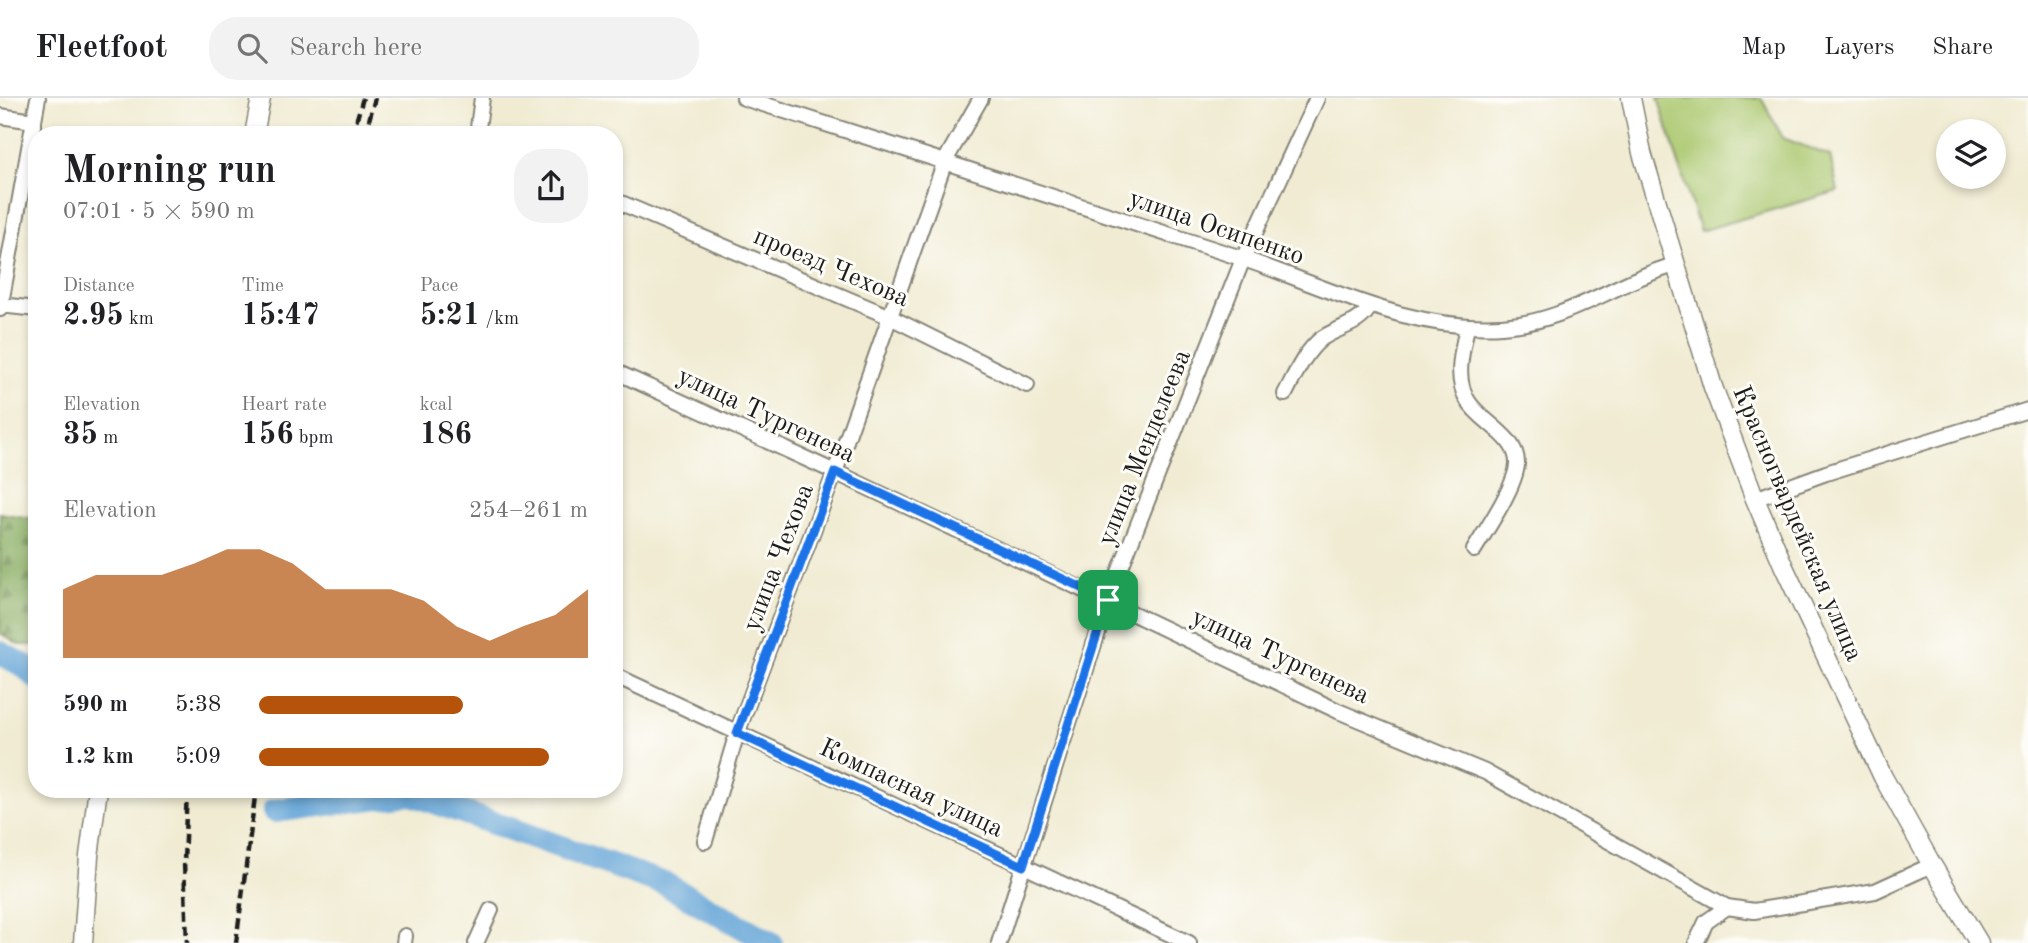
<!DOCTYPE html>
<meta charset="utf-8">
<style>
body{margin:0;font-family:"Old Standard TT",serif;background:#f2f2f2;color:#202124;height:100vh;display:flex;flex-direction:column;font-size:26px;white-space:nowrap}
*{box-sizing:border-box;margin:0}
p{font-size:23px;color:#757577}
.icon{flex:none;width:38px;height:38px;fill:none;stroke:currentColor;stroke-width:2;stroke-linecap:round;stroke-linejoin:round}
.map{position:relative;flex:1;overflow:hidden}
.drawer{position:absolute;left:28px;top:28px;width:595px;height:672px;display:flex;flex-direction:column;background:#fff;border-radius:28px;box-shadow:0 4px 10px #0003}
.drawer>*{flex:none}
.buttons{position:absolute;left:1936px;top:21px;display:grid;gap:14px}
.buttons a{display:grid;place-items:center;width:70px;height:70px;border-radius:50%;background:#fff;box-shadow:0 4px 10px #0003;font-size:35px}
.pin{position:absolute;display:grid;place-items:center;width:60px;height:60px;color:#fff;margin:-30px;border-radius:14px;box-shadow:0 4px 10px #0006}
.round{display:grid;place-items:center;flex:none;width:74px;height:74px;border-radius:28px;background:#f2f2f2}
.headline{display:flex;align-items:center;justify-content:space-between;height:119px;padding:0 35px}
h1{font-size:38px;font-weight:600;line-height:52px}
.figures{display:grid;grid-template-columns:repeat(3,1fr);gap:10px;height:119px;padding:7px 35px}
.figures div{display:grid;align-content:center}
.figures b{font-size:30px;font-weight:600}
.figures small{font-size:19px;font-weight:400}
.figures p{font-size:19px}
.chart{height:196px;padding:14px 35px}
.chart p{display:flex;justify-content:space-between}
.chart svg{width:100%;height:126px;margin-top:7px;fill:#b45309;opacity:.7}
ul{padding:0 35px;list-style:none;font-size:23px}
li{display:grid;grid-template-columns:112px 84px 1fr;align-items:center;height:52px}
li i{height:18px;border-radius:9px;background:#b45309}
header{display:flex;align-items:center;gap:42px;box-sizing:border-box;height:98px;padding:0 35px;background:#fff;border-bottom:2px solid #e0e0e0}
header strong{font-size:33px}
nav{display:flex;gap:38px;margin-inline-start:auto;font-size:24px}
.search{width:490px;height:63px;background:#f2f2f2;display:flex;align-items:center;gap:18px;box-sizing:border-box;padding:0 24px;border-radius:28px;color:#757577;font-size:26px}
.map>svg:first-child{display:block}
</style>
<header>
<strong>Fleetfoot</strong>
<div class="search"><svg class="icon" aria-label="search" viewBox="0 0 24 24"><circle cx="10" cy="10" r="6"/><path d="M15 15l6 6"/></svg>Search here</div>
<nav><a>Map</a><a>Layers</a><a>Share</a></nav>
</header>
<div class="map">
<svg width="2028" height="845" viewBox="0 0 2028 845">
<defs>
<pattern id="forest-firs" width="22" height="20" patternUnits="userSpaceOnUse" patternTransform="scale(1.75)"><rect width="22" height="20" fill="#87ac61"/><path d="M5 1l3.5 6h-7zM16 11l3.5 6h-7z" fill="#6e8b4f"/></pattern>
</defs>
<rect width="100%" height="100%" fill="#fdfcf7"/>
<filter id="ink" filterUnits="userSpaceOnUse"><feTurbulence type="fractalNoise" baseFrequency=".0143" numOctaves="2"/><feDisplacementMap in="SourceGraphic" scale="14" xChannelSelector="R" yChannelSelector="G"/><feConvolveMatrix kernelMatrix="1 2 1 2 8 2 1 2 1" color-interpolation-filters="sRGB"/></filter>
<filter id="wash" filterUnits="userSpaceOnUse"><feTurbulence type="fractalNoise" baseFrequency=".00686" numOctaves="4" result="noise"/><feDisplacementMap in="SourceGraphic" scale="28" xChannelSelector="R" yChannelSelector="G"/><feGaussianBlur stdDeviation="1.57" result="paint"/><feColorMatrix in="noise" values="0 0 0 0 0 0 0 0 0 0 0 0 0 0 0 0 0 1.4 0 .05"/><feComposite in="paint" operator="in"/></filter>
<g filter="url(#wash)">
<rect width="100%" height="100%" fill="#f0ebd2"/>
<path fill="url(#forest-firs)" stroke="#52643e" stroke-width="2" d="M0,415l37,6v126h-18l-19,-12z"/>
<path fill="#aac76e" stroke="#637245" stroke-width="2" d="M1658,0h103l22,40 47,18 8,35 -138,40z"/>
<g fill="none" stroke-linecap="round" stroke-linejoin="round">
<g stroke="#63a4d7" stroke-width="24">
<path d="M0,555l23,12 14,13"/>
<path d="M274,713l135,-18 256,91 106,59"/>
</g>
</g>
</g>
<g filter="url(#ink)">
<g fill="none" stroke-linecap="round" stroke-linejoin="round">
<defs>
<g id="minor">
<path d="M744,0c165,52 329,105 494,159 85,28 171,75 264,69 67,-4 112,-44 173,-61"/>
<path d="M0,18l34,5"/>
<path d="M477,37l5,-37"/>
<path d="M614,102l274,116 139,69"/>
<path d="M0,207l37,4"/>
<path d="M0,211l38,-211"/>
<path d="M1467,229c-5,24 -13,52 1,74 12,21 50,35 49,63 -1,22 -31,66 -43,86"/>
<path d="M614,273l221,101 503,239 147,61 242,135 27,4 121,-20 57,-26"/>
<path d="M1285,296c10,-19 19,-41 36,-55 16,-12 40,-14 49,-33"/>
<path d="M1755,401l71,-26 202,-63"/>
<path d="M614,577l575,268"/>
<path d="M705,743l32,-108 98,-261 110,-311 36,-63"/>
<path d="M404,845l1,-7"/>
<path d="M476,845l15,-33"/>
<path d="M999,845l109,-343 135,-341 74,-161"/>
<path d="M1696,845l10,-21 21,-15"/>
</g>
<g id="major">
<path d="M1631,0l11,55 71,234 42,112 29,68 99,210 49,88 47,78"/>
<path d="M254,37l7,-37"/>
<path d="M83,845l6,-87 9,-67"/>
</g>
</defs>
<use href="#minor" stroke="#868477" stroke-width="18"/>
<use href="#major" stroke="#868477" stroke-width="21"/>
<use href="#minor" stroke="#fff" stroke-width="14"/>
<use href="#major" stroke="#fff" stroke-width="18"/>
<g stroke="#1c1c1c" stroke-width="4.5" stroke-dasharray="10 5" stroke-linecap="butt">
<path d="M352,37l11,-37"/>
<path d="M365,37l10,-37"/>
<path d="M187,691l-3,73 3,81"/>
<path d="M236,845l20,-154"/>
</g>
</g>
</g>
<g fill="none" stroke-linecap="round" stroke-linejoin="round" filter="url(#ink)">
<defs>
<path id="route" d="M835,374l273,128 -85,266 -286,-133z"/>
</defs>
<use href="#route" stroke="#fff" stroke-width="14"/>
<use href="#route" stroke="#1a73e8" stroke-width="9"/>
</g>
<g text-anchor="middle" stroke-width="6" stroke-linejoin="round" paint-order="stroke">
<g font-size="26" fill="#1c1c1c" stroke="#fdfcf7">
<text transform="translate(1217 128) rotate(19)" y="9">улица Осипенко</text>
<text transform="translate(832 168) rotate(23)" y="9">проезд Чехова</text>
<text transform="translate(767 316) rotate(25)" y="9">улица Тургенева</text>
<text transform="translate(1143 349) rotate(-68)" y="9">улица Менделеева</text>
<text transform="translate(1799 425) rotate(67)" y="9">Красногвардейская улица</text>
<text transform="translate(777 459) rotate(-69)" y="9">улица Чехова</text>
<text transform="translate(1281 557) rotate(25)" y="9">улица Тургенева</text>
<text transform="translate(912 689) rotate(25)" y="9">Компасная улица</text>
</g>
</g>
</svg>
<div class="buttons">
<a><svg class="icon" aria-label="layers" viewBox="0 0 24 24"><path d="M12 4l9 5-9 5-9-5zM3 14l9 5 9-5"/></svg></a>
</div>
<div class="pin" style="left:1108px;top:502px;background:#1e9e55"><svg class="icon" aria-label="arrive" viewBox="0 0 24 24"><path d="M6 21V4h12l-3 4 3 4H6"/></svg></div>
<section class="drawer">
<div class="headline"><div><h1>Morning run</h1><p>07:01 · 5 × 590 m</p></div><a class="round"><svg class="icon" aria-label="share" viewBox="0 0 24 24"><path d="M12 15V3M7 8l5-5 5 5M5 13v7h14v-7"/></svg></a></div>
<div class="figures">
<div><p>Distance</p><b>2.95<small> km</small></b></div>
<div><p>Time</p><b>15:47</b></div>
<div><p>Pace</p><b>5:21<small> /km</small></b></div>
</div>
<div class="figures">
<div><p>Elevation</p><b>35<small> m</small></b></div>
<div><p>Heart rate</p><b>156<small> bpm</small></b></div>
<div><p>kcal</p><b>186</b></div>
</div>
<div class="chart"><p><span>Elevation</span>254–261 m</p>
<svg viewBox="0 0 160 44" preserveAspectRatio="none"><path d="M0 44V20L10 15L20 15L30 15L40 11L50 6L60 6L70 11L80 20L90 20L100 20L110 24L120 33L130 38L140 33L150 29L160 20V44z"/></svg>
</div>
<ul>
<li><b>590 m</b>5:38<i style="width:62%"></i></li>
<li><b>1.2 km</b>5:09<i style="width:88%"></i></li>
</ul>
</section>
</div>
